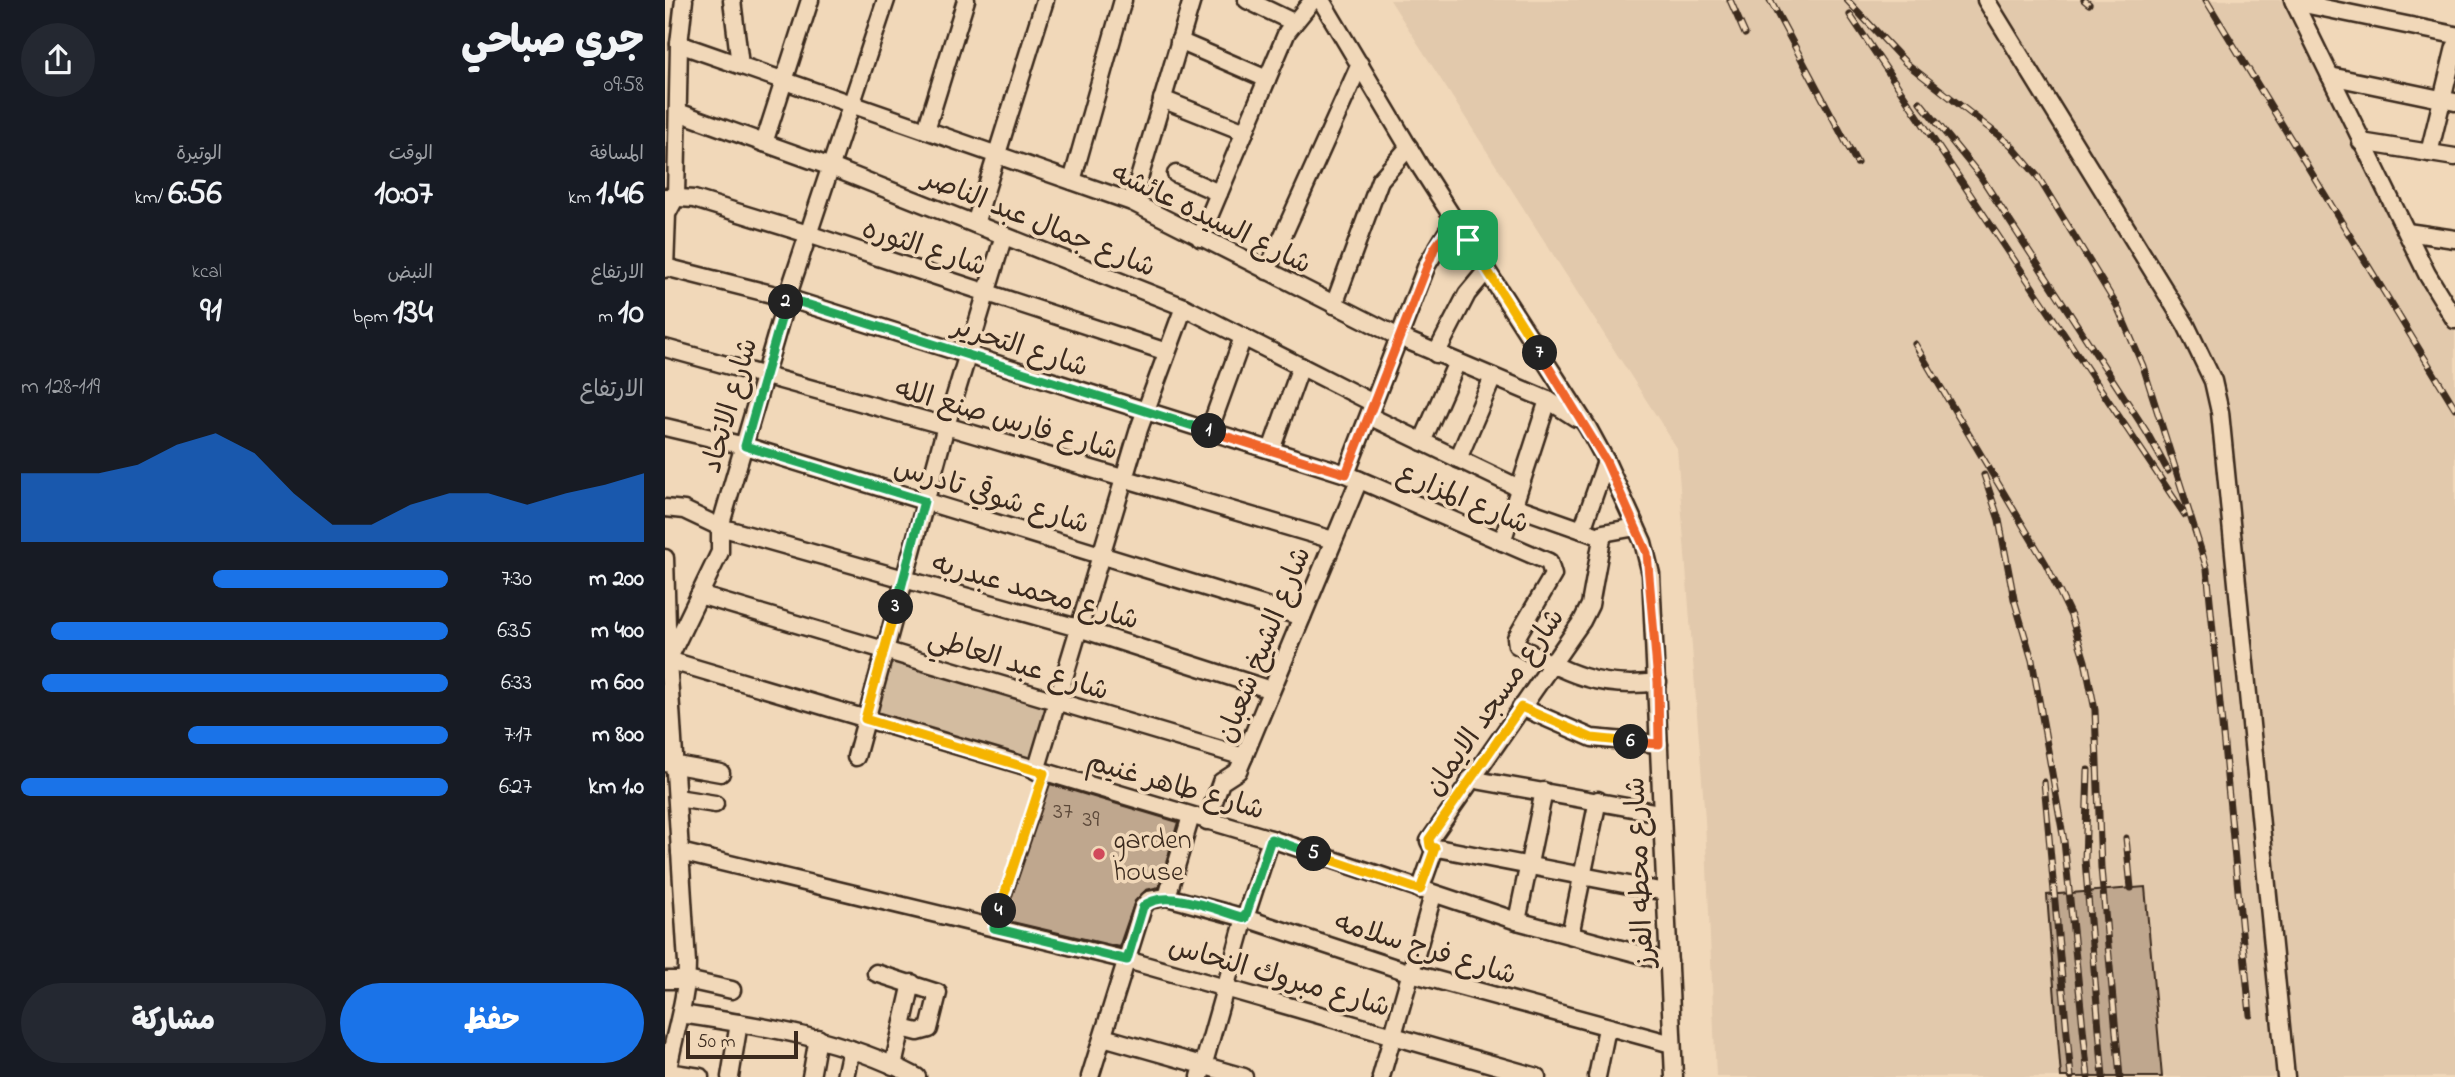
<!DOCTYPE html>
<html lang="ar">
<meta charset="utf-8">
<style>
body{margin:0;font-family:"Indie Flower","Playpen Sans Arabic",sans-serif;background:#242831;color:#f1f3f6;direction:rtl;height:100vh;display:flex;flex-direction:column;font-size:26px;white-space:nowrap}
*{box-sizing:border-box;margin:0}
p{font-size:23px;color:#9ea1a6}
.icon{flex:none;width:38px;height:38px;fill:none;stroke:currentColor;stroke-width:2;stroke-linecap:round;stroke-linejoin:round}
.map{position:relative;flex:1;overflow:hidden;direction:ltr}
.side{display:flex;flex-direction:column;background:#171b24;width:665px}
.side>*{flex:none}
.scale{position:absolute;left:21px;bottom:18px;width:112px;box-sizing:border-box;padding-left:7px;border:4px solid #3b2a1e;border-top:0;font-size:19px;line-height:24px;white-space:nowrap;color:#3b2a1e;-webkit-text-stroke:5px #f1d8b9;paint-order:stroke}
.pin{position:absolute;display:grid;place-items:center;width:60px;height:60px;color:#fff;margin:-30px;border-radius:14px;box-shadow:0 4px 10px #0006}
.km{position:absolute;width:35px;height:35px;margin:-18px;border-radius:50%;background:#222;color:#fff;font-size:19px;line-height:35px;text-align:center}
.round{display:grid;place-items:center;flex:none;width:74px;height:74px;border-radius:37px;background:#242831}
.summary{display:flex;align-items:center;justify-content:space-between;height:119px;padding:0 21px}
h1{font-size:38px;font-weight:800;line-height:52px}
.figures{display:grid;grid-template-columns:repeat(3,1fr);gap:10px;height:119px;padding:7px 21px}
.figures div{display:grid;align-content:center}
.figures b{font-size:35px;font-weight:800}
.figures small{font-size:19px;font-weight:400}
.figures p{font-size:19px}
.chart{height:196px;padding:14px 21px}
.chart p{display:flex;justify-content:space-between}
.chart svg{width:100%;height:126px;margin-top:7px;fill:#1a73e8;opacity:.7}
.primary-button{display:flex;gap:14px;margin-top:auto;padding:14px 21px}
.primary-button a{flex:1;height:80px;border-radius:42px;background:#1a73e8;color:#fff;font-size:28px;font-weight:800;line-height:80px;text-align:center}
.primary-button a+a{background:#242831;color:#f1f3f6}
ul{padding:0 21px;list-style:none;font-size:23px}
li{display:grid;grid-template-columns:112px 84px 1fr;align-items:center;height:52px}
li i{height:18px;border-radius:9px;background:#1a73e8}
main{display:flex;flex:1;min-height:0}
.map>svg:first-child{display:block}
</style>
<main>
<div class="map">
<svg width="1790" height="1077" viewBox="0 0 1790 1077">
<rect width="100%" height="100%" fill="#f1d8b9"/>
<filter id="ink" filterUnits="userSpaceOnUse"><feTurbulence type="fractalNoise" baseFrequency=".0143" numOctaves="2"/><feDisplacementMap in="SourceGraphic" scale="14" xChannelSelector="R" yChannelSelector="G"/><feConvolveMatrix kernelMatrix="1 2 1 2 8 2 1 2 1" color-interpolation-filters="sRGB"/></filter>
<g filter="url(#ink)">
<path fill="#e2c9ac" d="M725,0h899l166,316v761h-739l-11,-257 -28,-372z"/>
<path fill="#d3bca0" stroke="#87735f" stroke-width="2" d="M221,652l165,49 -19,66 -164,-50z"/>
<g fill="#bfa78e" stroke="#3b2a1e" stroke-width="2">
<path d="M385,784l128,38 -19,65 -13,3 -11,11 -16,46 -115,-27z"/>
<path d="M1480,887l17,190h-101l-14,-182z"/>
</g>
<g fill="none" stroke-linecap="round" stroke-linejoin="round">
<defs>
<g id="minor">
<path d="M67,0l8,65"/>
<path d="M582,0l46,22"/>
<path d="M656,0l100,168 167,260 18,33 37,81 8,32 23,503"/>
<path d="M1321,0l200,325 27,56 7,31 66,665"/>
<path d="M1628,0l134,274 28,46"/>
<path d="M1629,2l161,33"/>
<path d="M514,41l88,38"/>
<path d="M14,44l453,158 267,135 149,63 28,18"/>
<path d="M1665,76l125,26"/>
<path d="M497,99l83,33"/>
<path d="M13,112l153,55 353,140 189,96"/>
<path d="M261,130l40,-130"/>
<path d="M1696,142l94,15"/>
<path d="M99,143l46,-143"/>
<path d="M1764,153l26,-106"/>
<path d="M511,174l43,19"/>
<path d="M407,181l51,-181"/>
<path d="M0,197l29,2 114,35 359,118"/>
<path d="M467,202l60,-202"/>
<path d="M310,224l70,-224"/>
<path d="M1742,232l48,7"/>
<path d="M535,238l87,-206 26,-32"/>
<path d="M0,267l122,31 559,176 203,88 4,13 -37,63 1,7c49,28 82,45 141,37"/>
<path d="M0,269l2,-55 9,-17 3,-153 5,-44"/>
<path d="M602,271l93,-207"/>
<path d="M669,305l46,-125 29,-33"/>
<path d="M0,348l281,78 387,114"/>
<path d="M771,354l31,-60 20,-24"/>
<path d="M704,416l150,72"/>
<path d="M0,427l80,19 557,171"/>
<path d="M544,431l34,-94"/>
<path d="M757,442l35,-80"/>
<path d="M606,450l30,-84"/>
<path d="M793,459l35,-82"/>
<path d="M681,474l81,-209 28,-46"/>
<path d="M849,506l88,31"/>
<path d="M0,508l19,2 36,17 358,101 193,62"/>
<path d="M971,527l-33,6 -13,72 -8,16 -153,220 3,6 233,45"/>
<path d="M917,530l24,-69"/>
<path d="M837,542l46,-142"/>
<path d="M0,558l3,102 19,303c0,40 -15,75 -20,114"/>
<path d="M34,595l545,162"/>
<path d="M3,660l603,179 246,82 152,41"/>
<path d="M3,660l52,-108v-25l67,-229 99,-298"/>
<path d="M856,707l71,31 67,6"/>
<path d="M191,757l90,-331 58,-191"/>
<path d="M0,763l56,10"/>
<path d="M371,771l103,-342 45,-122"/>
<path d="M805,779l190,34"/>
<path d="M12,798l38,6"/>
<path d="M542,821l14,-39 17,-11 121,-291"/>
<path d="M15,852l447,108 410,117"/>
<path d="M755,890l15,-42"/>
<path d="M502,897l24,-81"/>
<path d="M852,921l27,-130"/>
<path d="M905,935l28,-135"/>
<path d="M211,973l62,20 -9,36 -11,3 -16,-4"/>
<path d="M0,980h22l45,10"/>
<path d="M16,1014c82,12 162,24 236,63"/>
<path d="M438,1037l141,40"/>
<path d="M228,1066l19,-83"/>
<path d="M2,1072l33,5"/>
<path d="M65,1077l9,-54"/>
<path d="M146,1077l7,-39"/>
<path d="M180,1077l6,-28"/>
<path d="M425,1077l53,-170 6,-7 18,-3 78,21 166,55 261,71"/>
<path d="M535,1077l45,-159 26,-79"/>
<path d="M716,1077l52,-182"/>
<path d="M932,1077l10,-49"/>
</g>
</defs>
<use href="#minor" stroke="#3b2a1e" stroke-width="21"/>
<path stroke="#3b2a1e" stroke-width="2.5" stroke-dasharray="5 5" stroke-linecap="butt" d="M333,913l41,-127"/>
<use href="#minor" stroke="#f1d8b9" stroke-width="16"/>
<defs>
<g id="rail">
<path d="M1065,0l15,34"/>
<path d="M1105,0l87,163"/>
<path d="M1182,0l59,63 105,82 27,32 79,129 26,60 64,203 43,446"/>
<path d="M1419,0l5,4"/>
<path d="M1541,0l249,408"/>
<path d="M1185,15l335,500"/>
<path d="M1255,102l61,75 165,254 22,40"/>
<path d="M1250,344l131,220 25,52 14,45 10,49 6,158 19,209"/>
<path d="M1319,475l15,45 15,79 18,61 32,181 24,236"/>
<path d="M1423,770l-3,90 18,217"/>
<path d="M1379,782l27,295"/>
<path d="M1461,838l5,50"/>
</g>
</defs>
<use href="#rail" stroke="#3b2a1e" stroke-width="7"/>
<use href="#rail" stroke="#f1d8b9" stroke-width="4.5" stroke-dasharray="13" stroke-linecap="butt"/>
</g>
</g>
<g fill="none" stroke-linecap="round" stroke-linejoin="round" filter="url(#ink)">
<defs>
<path id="split-1" d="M544,431l137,43 88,-225 21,-30 13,21"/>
<path id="split-2" d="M121,302l1,-4 422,133"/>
<path id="split-3" d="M121,302l-41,144 179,55 -28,106"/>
<path id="split-4" d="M231,607l-31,112 179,54 -45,138"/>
<path id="split-5" d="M334,911l-5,17 133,32 16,-53c20,-21 76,4 102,11l26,-79 43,15"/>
<path id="split-6" d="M649,854l106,36 15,-42 -5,-2 -1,-7 92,-132 71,31 39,4"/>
<path id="split-7" d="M875,353l66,108 41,92 11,129 1,62 -28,-2"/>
<path id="split-8" d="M803,240l72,113"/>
</defs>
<use href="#split-1" stroke="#fff" stroke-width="14"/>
<use href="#split-2" stroke="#fff" stroke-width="14"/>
<use href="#split-3" stroke="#fff" stroke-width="14"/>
<use href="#split-4" stroke="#fff" stroke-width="14"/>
<use href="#split-5" stroke="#fff" stroke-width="14"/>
<use href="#split-6" stroke="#fff" stroke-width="14"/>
<use href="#split-7" stroke="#fff" stroke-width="14"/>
<use href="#split-8" stroke="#fff" stroke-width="14"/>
<use href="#split-1" stroke="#f0652b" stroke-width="9"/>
<use href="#split-2" stroke="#22a559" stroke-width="9"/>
<use href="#split-3" stroke="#22a559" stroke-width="9"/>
<use href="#split-4" stroke="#f5b400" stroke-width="9"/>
<use href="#split-5" stroke="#22a559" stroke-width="9"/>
<use href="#split-6" stroke="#f5b400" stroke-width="9"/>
<use href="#split-7" stroke="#f0652b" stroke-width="9"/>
<use href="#split-8" stroke="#f5b400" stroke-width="9"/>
</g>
<circle fill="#d1495b" stroke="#f1d8b9" stroke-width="2.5" cx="434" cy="854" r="7"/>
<g text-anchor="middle" stroke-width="7" stroke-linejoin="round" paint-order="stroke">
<g font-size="24" fill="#5c493a">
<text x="398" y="818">37</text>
<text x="426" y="826">39</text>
</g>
<g font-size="28" fill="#3b2a1e" stroke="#f1d8b9">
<text transform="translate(547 217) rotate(26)" y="10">شارع السيده عائشه</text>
<text transform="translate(375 221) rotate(22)" y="10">شارع جمال عبد الناصر</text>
<text transform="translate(260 246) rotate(18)" y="10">شارع الثوره</text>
<text transform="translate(356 345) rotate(18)" y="10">شارع التحرير</text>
<text transform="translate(63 405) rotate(-74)" y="10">شارع الاتحاد</text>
<text transform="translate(342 418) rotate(16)" y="10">شارع فارس صنع الله</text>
<text transform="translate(327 494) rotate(17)" y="10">شارع شوقي تادرس</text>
<text transform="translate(799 497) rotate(23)" y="10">شارع المزارع</text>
<text transform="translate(371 590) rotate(16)" y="10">شارع محمد عبدربه</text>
<text transform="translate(597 644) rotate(-68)" y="10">شارع الشيخ شعبان</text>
<text transform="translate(354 663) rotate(17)" y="10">شارع عبد العاطي</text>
<text transform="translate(828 701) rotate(-55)" y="10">شارع مسجد الايمان</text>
<text transform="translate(511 784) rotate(16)" y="10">شارع طاهر غنيم</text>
<text transform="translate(973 872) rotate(-93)" y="10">شارع محطه الفرز</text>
<text transform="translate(761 947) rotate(17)" y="10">شارع فرج سلامه</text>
<text transform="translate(615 975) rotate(16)" y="10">شارع مبروك النحاس</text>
</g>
<g font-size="28" fill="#3b2a1e" stroke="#f1d8b9" text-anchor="start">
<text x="448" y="848">garden<tspan x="448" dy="32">house</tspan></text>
</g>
</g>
</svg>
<div class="scale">50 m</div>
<div class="pin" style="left:803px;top:240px;background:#1e9e55"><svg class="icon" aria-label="arrive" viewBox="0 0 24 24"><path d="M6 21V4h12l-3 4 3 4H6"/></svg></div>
<b class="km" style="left:544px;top:431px">1</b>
<b class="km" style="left:121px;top:302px">2</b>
<b class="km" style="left:231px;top:607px">3</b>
<b class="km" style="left:334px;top:911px">4</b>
<b class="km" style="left:649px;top:854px">5</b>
<b class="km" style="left:966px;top:742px">6</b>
<b class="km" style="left:875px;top:353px">7</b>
</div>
<section class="side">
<div class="summary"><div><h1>جري صباحي</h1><p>09:58</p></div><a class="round"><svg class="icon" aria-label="share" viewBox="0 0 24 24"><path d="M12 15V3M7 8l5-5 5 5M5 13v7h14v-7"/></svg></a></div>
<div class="figures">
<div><p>المسافة</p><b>1.46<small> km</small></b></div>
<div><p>الوقت</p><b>10:07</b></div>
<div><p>الوتيرة</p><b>6:56<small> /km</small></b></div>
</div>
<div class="figures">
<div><p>الارتفاع</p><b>10<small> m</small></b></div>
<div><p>النبض</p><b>134<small> bpm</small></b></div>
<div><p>kcal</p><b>91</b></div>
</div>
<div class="chart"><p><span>الارتفاع</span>119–128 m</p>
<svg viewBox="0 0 160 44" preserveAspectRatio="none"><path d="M0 44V20L10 20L20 20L30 17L40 10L50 6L60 13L70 27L80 38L90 38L100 31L110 27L120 27L130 31L140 27L150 24L160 20V44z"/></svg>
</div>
<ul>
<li><b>200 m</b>7:30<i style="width:55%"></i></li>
<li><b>400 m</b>6:35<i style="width:93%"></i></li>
<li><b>600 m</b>6:33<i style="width:95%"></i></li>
<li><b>800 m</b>7:17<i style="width:61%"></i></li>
<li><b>1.0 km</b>6:27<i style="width:100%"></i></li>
</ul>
<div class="primary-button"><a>حفظ</a><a>مشاركة</a></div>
</section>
</main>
